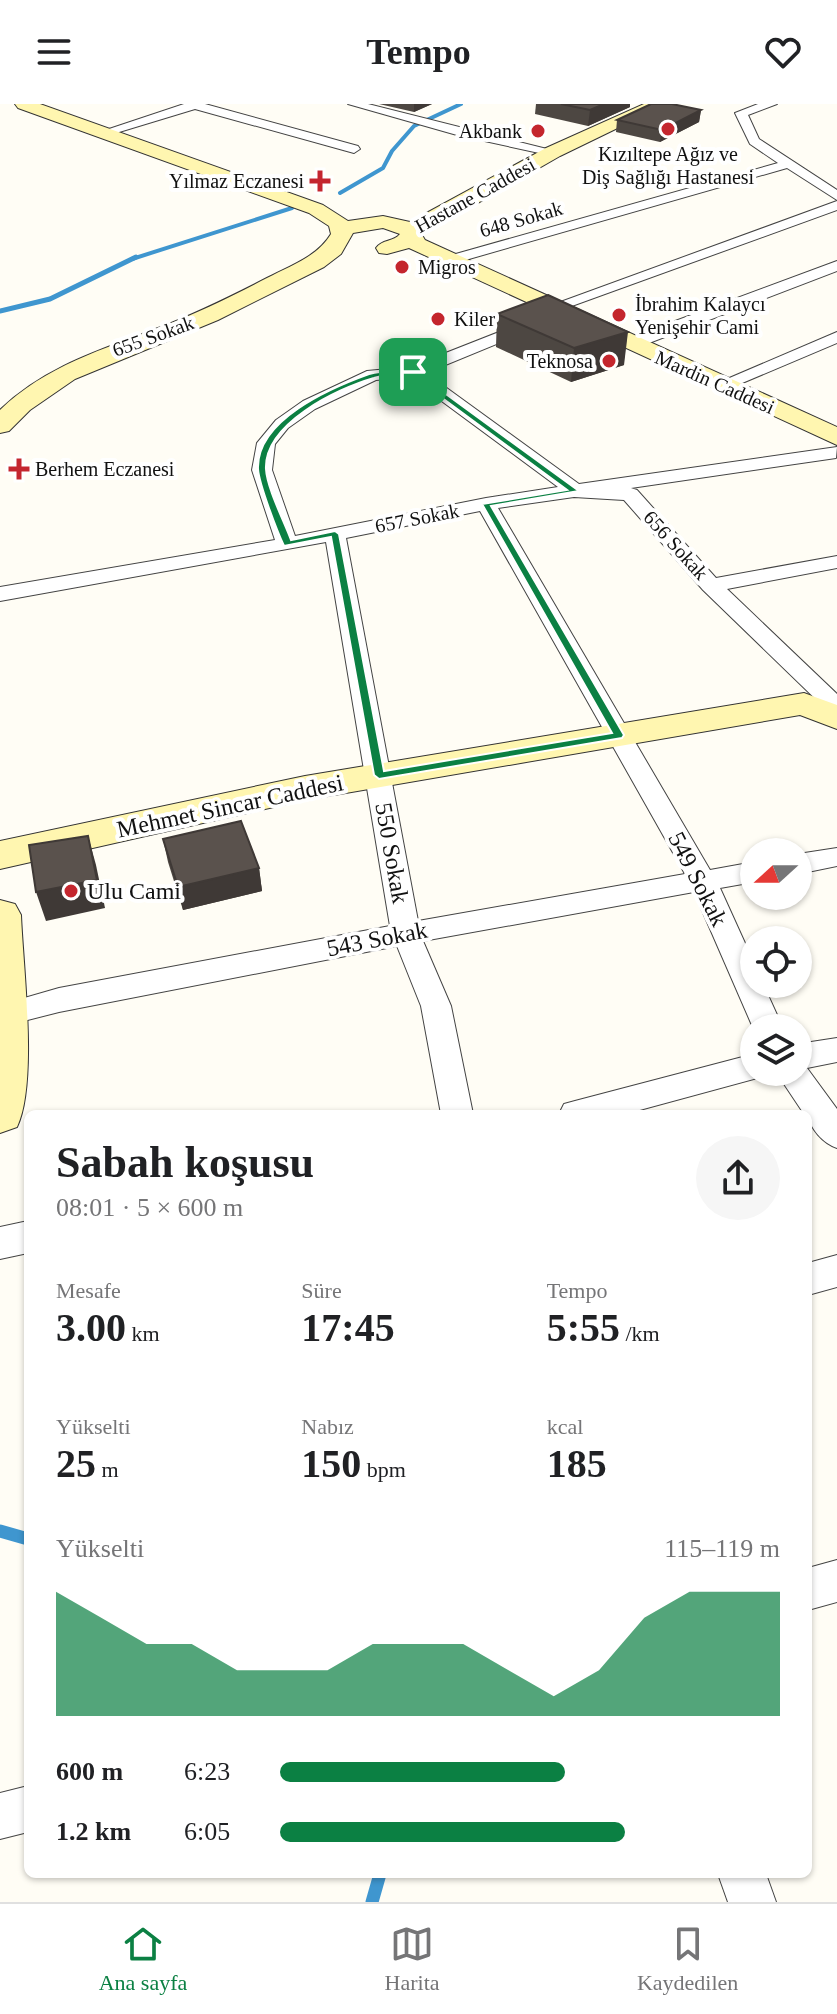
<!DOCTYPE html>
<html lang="tr">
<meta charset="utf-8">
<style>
body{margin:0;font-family:Georgia,serif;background:#f6f6f6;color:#202124;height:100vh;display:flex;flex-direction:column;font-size:30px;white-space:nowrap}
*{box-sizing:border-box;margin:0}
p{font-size:26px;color:#757577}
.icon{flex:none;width:44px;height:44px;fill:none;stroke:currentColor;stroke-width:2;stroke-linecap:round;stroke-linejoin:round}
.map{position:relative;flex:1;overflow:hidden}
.side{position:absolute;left:24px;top:1006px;width:788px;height:768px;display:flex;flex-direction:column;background:#fff;border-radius:12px;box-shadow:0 2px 6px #0004}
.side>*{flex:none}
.needle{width:52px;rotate:249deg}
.controls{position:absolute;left:740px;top:734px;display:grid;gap:16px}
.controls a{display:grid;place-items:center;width:72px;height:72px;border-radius:50%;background:#fff;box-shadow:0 2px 6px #0004;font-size:40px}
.pin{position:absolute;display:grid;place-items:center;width:68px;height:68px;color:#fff;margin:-34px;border-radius:16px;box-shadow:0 4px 12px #0006}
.round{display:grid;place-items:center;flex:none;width:84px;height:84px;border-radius:42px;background:#f6f6f6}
.headline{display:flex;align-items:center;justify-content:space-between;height:136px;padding:0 32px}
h1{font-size:44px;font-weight:700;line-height:60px}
.metrics{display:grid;grid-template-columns:repeat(3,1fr);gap:12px;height:136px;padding:8px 32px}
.metrics div{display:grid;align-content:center}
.metrics b{font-size:40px;font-weight:700}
.metrics small{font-size:22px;font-weight:400}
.metrics p{font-size:22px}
.chart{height:224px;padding:16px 32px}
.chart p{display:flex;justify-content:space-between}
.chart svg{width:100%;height:144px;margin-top:8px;fill:#0b8043;opacity:.7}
ul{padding:0 32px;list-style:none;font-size:26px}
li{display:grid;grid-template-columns:128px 96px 1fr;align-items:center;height:60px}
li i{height:20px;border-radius:10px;background:#0b8043}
header{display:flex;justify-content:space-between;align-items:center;height:104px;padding:0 32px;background:#fff;font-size:36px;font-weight:700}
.tabs{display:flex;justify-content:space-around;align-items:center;height:112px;border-top:2px solid #e0e0e0;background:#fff;font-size:22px;color:#757577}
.tabs a{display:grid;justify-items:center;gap:4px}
.tabs .current{color:#0b8043}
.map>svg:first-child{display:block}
</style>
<header><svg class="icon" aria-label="menu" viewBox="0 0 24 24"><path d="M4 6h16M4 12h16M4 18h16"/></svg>Tempo<svg class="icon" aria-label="heart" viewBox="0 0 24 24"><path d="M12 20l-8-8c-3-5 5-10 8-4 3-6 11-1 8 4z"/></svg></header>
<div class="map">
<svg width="837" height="1798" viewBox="0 0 837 1798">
<rect width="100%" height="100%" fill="#fffdf5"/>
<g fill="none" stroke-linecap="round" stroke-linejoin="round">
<g stroke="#3f96cf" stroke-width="4">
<path d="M340,89l43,-25 9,-17 22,-25 47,-22"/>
<path d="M132,155l160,-51"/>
</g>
<path stroke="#3f96cf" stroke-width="5" d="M0,207l50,-12 86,-42"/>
<g stroke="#3f96cf" stroke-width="13">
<path d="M0,1427l28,8"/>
<path d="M372,1798l8,-28"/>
</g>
<defs>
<g id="street">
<path d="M205,0l153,42 2,3 -6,4 -159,-44 -89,27 -6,-4 84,-28z"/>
<path d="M348,0h20l191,48 -6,4 -96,-21z"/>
<path d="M758,0h19l-29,11 11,24 78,51v10l-50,-32 -332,95h-10l-2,-3 2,-3 333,-94 -28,-19 -15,-31z"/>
<path d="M837,97v9l-279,101h-12l-2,-3z"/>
<path d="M837,157v10l-201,77 -6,1 -8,-5 2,-4z"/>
<path d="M532,215l8,5 -2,3 -112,46 153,111 258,-37 -1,11 -205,30 6,2 79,88 121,-22v12l-110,21 110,105v20l-8,-2 -126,-122 -79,-90 -50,-3 -76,11 212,362 44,-8v20l-34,6 34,75v21h9l20,44 -29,2 -60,-138 -271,49 28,65 22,108h-32l-20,-108 -24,-60 -338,66 -59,15v-22l59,-17 331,-62 -64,-384 -326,59v-14l275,-47 -23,-70 5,-27 19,-23 27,-19 64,-30 43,-4zM409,273l149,110 -72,11 -191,38 -23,-66 3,-26 13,-16 27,-19 61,-29zM480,407l205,363 -267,47 -72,-383z"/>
<path d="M837,228v11l-109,46h-12l-3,-4z"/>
<path d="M837,744v18l-39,8v-20z"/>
<path d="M837,934v24l-30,6 30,41v39c-14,-5 -27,-19 -29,-34h-4l-28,-42h22v-28z"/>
<path d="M754,950v18h13l-2,4 -140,38h-66l5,-10 11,-3z"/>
<path d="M28,1117v32l-28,6v-32z"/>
<path d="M837,1151v32l-29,8v-32z"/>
<path d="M837,1456v42l-29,8v-42z"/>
<path d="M28,1682v46l-28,7v-46z"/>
<path d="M718,1770h48l10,28h-48z"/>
</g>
<g id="secondary">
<path d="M15,0h25l283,101 25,16 35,-5 27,6 136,-74 98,-44h23l-107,52 -138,79 3,5 412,187v18l-428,-197 -22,6 -8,-1 -3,-5c6,-9 18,-6 24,-14l-17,-6 -30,5 -12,21 -17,13 -106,53 -143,59 -45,31 -21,21 -9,2v-23c45,-44 104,-61 161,-83 37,-14 71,-31 106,-49 23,-12 50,-21 64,-44l-2,-8 -20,-13 -291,-105z"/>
<path d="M804,589l33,12v24l-37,-14 -495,85 -305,69v-28l305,-65z"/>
<path d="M0,796l15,4 6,11c2,52 17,168 -4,212l-17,6z"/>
</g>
</defs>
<use href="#street" stroke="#444" stroke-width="2"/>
<use href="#secondary" stroke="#333" stroke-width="2"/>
<use href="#street" fill="#fff" fill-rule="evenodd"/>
<use href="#secondary" fill="#fff6b0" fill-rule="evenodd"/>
</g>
<g fill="#4d4742">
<path d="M379,0h53l-18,8z"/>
<path d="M536,0h94v3l-42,19 -53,-12z"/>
<path d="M701,6l-2,12 -39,20 -44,-10 1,-12z"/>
<path d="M497,210l127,51 -53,17 -75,-35z"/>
<path d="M163,735l96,29 3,23 -79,19 -15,-48z"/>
</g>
<g fill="#3f3936">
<path d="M414,0h18l-18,8z"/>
<path d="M604,0h26v3l-42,19 2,-16z"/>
<path d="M701,6l-2,12 -39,20 2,-12z"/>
<path d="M628,228l-4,33 -53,17 3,-34z"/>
<path d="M88,732l8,29 9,43 -59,13 -10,-29z"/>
<path d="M259,764l3,23 -79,19 -5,-23z"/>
</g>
<g fill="#5a524d" stroke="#3f3936" stroke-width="2">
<path d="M561,0h43l-14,6z"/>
<path d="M651,0h21l29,6 -39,20 -45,-10z"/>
<path d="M548,191l80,37 -54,16 -77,-34z"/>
<path d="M241,717l18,47 -81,19 -15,-48z"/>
<path d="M88,732l9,44 -61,12 -7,-47z"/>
</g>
<path fill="#0b8043" stroke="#fff" stroke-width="2" fill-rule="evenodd" d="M413,266l166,121 -88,15 133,229 -2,3 -243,41 -5,-4 -43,-238 -47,9c-7,-15 -25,-62 -26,-77 -2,-49 72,-81 111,-95 13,-4 30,-3 44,-4zM411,271l156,115 -85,14 130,229 -228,38 -45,-237 -4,-3 -44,9c-7,-19 -24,-52 -25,-71 -2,-45 70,-80 108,-91 11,-4 25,-3 37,-3z"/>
<g fill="#c4262e" stroke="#fff" stroke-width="3">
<circle cx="668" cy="25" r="8"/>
<circle cx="538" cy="27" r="8"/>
<path d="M316 65h8v8h8v8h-8v8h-8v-8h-8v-8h8z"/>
<circle cx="402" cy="163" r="8"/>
<circle cx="619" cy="211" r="8"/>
<circle cx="438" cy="215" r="8"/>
<circle cx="609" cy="257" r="8"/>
<path d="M15 353h8v8h8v8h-8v8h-8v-8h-8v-8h8z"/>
<circle cx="71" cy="787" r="8"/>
</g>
<g text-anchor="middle" stroke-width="8" stroke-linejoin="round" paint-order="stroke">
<g font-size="20" fill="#111" stroke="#fff" text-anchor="start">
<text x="522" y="34" text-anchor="end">Akbank</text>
<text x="668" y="57" text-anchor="middle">Kızıltepe Ağız ve<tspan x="668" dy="23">Diş Sağlığı Hastanesi</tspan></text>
<text x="304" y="84" text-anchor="end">Yılmaz Eczanesi</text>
<text x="418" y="170">Migros</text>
<text x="635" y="207">İbrahim Kalaycı<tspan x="635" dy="23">Yenişehir Cami</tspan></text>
<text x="454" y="222">Kiler</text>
<text x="593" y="264" text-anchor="end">Teknosa</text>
<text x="35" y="372">Berhem Eczanesi</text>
</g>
<g font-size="20" fill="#111" stroke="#fff">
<text transform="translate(475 91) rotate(-29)" y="7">Hastane Caddesi</text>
<text transform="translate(521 115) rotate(-16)" y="7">648 Sokak</text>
<text transform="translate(153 232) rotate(-20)" y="7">655 Sokak</text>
<text transform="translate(715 278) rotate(24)" y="7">Mardin Caddesi</text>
<text transform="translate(417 414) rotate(-11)" y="7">657 Sokak</text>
<text transform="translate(676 441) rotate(48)" y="7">656 Sokak</text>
</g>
<g font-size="24" fill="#111" stroke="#fff">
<text transform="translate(230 702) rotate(-12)" y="8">Mehmet Sincar Caddesi</text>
<text transform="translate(392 749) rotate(80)" y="8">550 Sokak</text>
<text transform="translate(698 775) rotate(63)" y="8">549 Sokak</text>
<text transform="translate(377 835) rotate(-11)" y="8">543 Sokak</text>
</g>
<g font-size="24" fill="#111" stroke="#fff" text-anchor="start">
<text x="87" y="795">Ulu Cami</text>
</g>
</g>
</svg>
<div class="controls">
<a><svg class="needle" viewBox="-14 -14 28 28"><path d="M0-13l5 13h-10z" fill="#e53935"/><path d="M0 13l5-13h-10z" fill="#757577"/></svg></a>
<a><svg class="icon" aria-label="locate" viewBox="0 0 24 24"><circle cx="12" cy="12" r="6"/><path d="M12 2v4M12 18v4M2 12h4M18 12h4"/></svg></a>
<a><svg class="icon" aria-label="layers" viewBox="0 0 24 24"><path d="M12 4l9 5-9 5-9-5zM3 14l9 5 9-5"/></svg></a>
</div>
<div class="pin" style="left:413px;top:268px;background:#1e9e55"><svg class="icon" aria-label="arrive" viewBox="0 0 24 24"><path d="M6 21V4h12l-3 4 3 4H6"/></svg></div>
<section class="side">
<div class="headline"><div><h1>Sabah koşusu</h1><p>08:01 · 5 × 600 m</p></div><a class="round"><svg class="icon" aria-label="share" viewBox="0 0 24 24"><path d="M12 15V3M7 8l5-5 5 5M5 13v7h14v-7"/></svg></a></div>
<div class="metrics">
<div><p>Mesafe</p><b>3.00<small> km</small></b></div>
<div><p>Süre</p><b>17:45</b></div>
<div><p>Tempo</p><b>5:55<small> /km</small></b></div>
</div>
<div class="metrics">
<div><p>Yükselti</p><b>25<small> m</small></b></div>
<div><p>Nabız</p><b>150<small> bpm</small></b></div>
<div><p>kcal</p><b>185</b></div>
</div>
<div class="chart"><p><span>Yükselti</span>115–119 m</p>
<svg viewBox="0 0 160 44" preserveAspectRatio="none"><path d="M0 44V6L10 14L20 22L30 22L40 30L50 30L60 30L70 22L80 22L90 22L100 30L110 38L120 30L130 14L140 6L150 6L160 6V44z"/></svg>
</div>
<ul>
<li><b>600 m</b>6:23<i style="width:57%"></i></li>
<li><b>1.2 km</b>6:05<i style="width:69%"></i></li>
</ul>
</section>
</div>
<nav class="tabs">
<a class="current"><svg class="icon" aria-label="home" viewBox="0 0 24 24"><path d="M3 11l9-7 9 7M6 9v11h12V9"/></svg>Ana sayfa</a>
<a><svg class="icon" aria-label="map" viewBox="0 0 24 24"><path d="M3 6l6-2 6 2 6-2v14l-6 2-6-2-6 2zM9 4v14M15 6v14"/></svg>Harita</a>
<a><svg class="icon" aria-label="saved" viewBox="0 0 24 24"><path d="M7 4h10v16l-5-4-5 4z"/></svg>Kaydedilen</a>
</nav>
